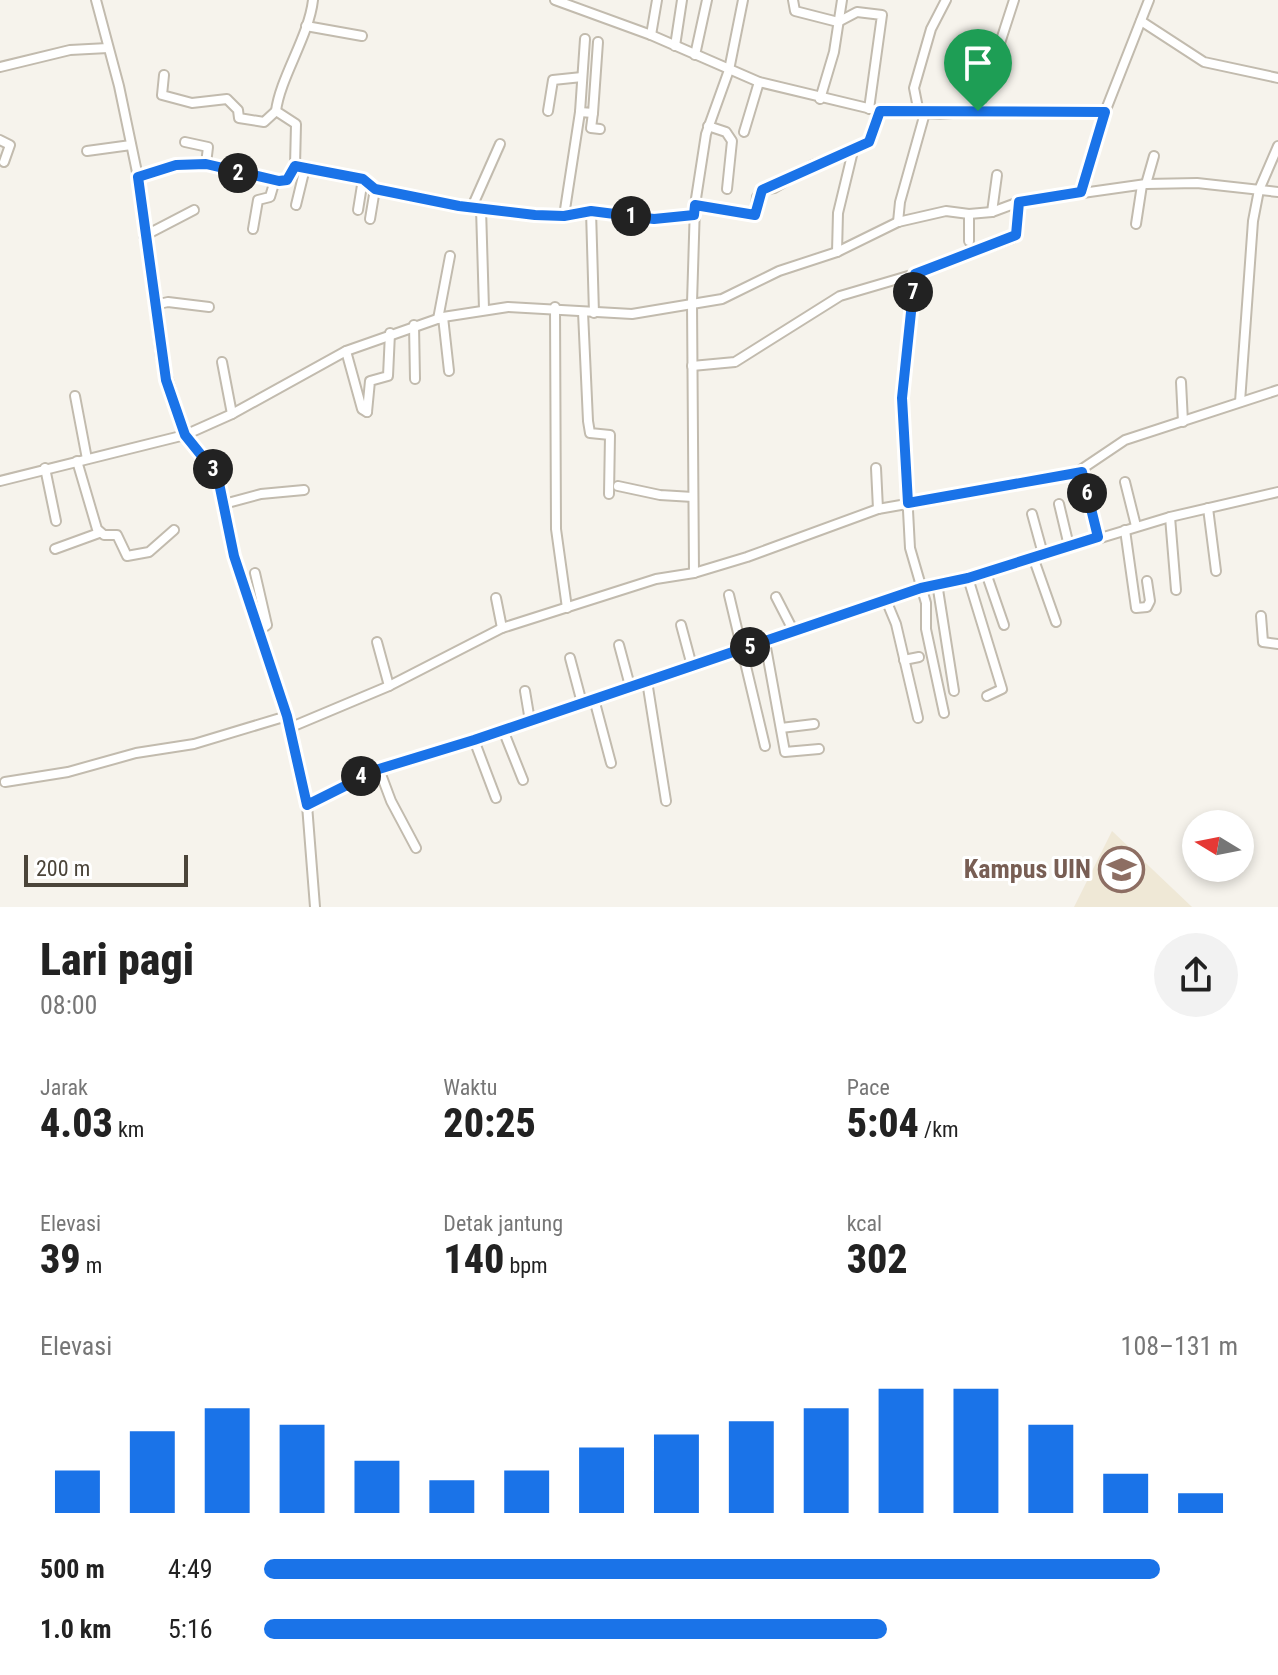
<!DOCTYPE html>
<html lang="id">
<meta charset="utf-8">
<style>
body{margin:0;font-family:"Roboto Condensed",sans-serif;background:#f2f2f2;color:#222;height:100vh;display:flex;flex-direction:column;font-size:30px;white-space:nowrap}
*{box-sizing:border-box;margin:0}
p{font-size:26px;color:#767676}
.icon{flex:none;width:44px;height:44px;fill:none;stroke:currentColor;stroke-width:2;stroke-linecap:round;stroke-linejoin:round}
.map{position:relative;height:907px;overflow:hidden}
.panel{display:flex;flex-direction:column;background:#fff;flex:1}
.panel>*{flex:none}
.needle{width:52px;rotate:280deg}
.controls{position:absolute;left:1182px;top:810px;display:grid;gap:16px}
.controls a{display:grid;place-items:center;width:72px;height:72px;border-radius:50%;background:#fff;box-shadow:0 4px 12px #0003;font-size:40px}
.scale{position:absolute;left:24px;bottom:20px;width:164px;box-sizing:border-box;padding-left:8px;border:4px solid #4b4439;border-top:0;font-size:22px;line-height:28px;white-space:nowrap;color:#4b4439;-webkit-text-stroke:6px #fff;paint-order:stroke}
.pin{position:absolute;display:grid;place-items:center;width:68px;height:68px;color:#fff;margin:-82px -34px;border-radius:50% 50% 50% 0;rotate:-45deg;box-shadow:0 0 8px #0007}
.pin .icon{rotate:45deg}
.km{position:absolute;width:40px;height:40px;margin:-20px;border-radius:50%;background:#222;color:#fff;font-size:22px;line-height:40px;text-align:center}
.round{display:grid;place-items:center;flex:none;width:84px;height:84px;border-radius:42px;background:#f2f2f2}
.head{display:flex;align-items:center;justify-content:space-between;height:136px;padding:0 40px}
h1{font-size:44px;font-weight:800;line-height:60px}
.stats{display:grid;grid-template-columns:repeat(3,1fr);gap:12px;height:136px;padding:8px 40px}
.stats div{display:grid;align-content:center}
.stats b{font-size:40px;font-weight:800}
.stats small{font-size:22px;font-weight:400}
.stats p{font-size:22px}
.chart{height:224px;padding:16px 40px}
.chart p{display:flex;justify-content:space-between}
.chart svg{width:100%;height:144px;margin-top:8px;stroke:#1a73e8;stroke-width:6}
ul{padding:0 40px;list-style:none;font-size:26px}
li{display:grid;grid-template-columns:128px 96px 1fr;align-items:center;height:60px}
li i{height:20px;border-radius:10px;background:#1a73e8}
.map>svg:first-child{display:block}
</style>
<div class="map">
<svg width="1278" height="907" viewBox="0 0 1278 907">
<rect width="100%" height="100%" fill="#f6f3ec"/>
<path fill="#efe8d6" d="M1112,831l80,76h-118z"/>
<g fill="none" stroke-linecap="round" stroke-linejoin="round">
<defs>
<g id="minor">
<path d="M96,0l23,86 19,91 23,180 24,78 25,31 9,17 15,73 53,160 20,89 8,102"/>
<path d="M555,0l96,35 108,47 121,29 60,3 38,-3 127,1"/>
<path d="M793,0l2,11 43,11 19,-10 25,3 -13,94"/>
<path d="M1141,21l63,41 74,16"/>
<path d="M306,26l56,10"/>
<path d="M651,35l6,-35"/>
<path d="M675,46l7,-46"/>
<path d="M695,55l12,-55"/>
<path d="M0,67l70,-17 38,-2"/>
<path d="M164,75l-2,20 30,8 35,-4 11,11 1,8 25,4 12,-11"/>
<path d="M820,99l14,-47 8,-52"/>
<path d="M548,111l5,-31 29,-3"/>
<path d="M978,111l36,-111"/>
<path d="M580,112l13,1 5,-71"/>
<path d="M593,113l-2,15 9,1"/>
<path d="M919,113l-5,-25 17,-59 15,-29"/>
<path d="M708,126l18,6 6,9 -5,48"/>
<path d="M744,132l15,-50"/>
<path d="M0,140l10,5 -6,17"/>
<path d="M185,142l23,5 -2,17"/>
<path d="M87,151l44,-6"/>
<path d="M295,166l68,13 12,10 84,17 76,9 29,1 27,-5 76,8 27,-4"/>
<path d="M138,177c22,-7 44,-16 68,-13 19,3 70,25 85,12l4,-10 1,-42 -20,-13c4,-33 33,-75 37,-111"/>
<path d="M1146,184l8,-28"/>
<path d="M1081,192l24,-80 44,-112"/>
<path d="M296,205l9,-37"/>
<path d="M695,205l60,10 2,-18 5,-7 12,-2 39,-23 40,-14"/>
<path d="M472,207l28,-63"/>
<path d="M481,208l3,101"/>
<path d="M358,210l5,-31"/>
<path d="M591,211l3,102"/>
<path d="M992,212l5,-37"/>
<path d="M564,216l16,-104 5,-73"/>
<path d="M370,219l5,-30"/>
<path d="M898,222l2,-20 25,-89"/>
<path d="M1136,224l6,-39"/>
<path d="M253,229l5,-29 12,-3 5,-17"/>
<path d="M144,236l50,-26"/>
<path d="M969,241v-27"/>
<path d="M837,252l1,-39 15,-62 18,-11 9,-29"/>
<path d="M915,274l-13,124 8,150 16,55v26l18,84"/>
<path d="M154,305l14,-3 41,5"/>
<path d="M555,307l1,222 11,79"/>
<path d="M583,312l5,109 2,12 20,2 -1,59"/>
<path d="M443,317l6,54"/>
<path d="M438,319l12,-63"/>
<path d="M414,325l1,54"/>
<path d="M346,351l16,58 5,3"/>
<path d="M222,362l10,52"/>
<path d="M692,366l43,-4 105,-66 75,-22 98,-36 5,-8 1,-28"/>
<path d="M1181,382l2,40"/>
<path d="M75,396l12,63"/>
<path d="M1240,402l13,-181 6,-31 19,-44"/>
<path d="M367,412l3,-31 18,-5 2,-43"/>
<path d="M77,461l20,68 7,6h13l10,21 22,-4 25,-22"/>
<path d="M45,468l11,53"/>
<path d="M876,468l2,41"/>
<path d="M1082,472l16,65"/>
<path d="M0,481l185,-46 47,-21 114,-63 97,-34 65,-10 124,7 90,-15 57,-28 58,-19 61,-30 48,-11 23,3 23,-2 27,-10 127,-18 51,-1 81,9"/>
<path d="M1125,482l11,44"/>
<path d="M618,486l42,9 33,2"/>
<path d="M224,504l37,-10 43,-4"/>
<path d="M1059,504l10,42"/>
<path d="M1208,508l8,63"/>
<path d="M1032,514l11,40"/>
<path d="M1170,517l6,73"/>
<path d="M1125,530l11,78 11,-1 3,-6 -3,-20"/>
<path d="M55,549l44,-16"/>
<path d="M1033,557l23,65"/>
<path d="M255,573l12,52 -8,6"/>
<path d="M694,573l-2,-270 3,-98 11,-71 23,-64 14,-70"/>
<path d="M986,573l18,52"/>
<path d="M968,578l34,111 -15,7"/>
<path d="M937,583l17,108"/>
<path d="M729,595l36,151"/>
<path d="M776,597l18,35"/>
<path d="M496,598l6,30"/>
<path d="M886,600l10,24 22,94"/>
<path d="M1261,616l2,26 15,2"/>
<path d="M681,625l11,41"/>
<path d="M377,642l12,44"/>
<path d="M765,642l20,110 34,-3"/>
<path d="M619,645l11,41"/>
<path d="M570,658l12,45"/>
<path d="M904,660l15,-3"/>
<path d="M647,681l19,120"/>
<path d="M525,691l5,30"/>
<path d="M594,699l17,64"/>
<path d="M289,728l100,-42 113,-58 154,-49 38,-6 53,-16 131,-48 195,-34 52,-35 153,-50"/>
<path d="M781,728l33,-4"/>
<path d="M503,730l20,50"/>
<path d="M474,740l22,58"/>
<path d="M379,769l12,32 25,47"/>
<path d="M5,782l63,-10 68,-19 58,-9 93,-28"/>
<path d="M307,805l72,-36 95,-29 447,-152 47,-10 202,-61 108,-25"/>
</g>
</defs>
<use href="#minor" stroke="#c2bbae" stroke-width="12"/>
<use href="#minor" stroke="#fff" stroke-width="8"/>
</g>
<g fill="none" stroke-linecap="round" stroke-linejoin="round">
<defs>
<path id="route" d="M880,111l225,1 -24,80 -62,10 -3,33 -101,39 -13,124 6,105 174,-31 16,65 -130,41 -47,10 -447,152 -95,29 -72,36 -20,-89 -53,-160 -15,-73 -9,-17 -25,-31 -19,-55 -28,-203 38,-12 30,-1 73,17 8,-1 8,-14 68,13 12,10 84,17 76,9 29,1 27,-5 63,8 40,-4 1,-10 60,10 7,-25 107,-48z"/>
</defs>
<use href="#route" stroke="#fff" stroke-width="16"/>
<use href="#route" stroke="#1a73e8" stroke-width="10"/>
</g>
<defs>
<symbol id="university-ring" viewBox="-11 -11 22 22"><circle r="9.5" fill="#fff" stroke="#8d6e63" stroke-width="1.5"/><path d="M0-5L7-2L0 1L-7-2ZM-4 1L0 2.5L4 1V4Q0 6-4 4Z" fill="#8d6e63"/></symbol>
</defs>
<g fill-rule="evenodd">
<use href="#university-ring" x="1096" y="844" width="51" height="51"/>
</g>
<g text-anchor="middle" stroke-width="6" stroke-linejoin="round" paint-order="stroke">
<g font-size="26" font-weight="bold" fill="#785e54" stroke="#fff" text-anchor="end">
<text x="1091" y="878">Kampus UIN</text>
</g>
</g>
</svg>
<div class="controls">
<a><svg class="needle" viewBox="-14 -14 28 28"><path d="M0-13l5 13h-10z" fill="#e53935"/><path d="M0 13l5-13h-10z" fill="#767676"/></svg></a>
</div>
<div class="scale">200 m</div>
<div class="pin" style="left:978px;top:111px;background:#1e9e55"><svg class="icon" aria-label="arrive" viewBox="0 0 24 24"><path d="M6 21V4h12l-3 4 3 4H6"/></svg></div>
<b class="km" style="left:631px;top:216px">1</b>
<b class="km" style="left:238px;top:173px">2</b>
<b class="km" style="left:213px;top:469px">3</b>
<b class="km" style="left:361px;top:776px">4</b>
<b class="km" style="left:750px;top:647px">5</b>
<b class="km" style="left:1087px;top:493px">6</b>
<b class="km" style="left:913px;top:292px">7</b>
</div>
<section class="panel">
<div class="head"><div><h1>Lari pagi</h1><p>08:00</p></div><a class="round"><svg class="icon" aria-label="share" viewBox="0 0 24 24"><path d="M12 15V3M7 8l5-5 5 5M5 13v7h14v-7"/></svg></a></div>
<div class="stats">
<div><p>Jarak</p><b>4.03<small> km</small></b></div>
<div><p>Waktu</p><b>20:25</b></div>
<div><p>Pace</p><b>5:04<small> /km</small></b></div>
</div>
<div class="stats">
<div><p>Elevasi</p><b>39<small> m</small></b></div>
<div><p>Detak jantung</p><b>140<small> bpm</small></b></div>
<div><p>kcal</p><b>302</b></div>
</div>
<div class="chart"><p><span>Elevasi</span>108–131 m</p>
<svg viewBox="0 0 160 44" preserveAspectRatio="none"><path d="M5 44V31M15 44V19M25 44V12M35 44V17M45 44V28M55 44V34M65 44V31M75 44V24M85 44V20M95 44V16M105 44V12M115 44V6M125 44V6M135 44V17M145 44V32M155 44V38"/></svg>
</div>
<ul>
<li><b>500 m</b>4:49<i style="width:92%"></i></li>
<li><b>1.0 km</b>5:16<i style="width:64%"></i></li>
</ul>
</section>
